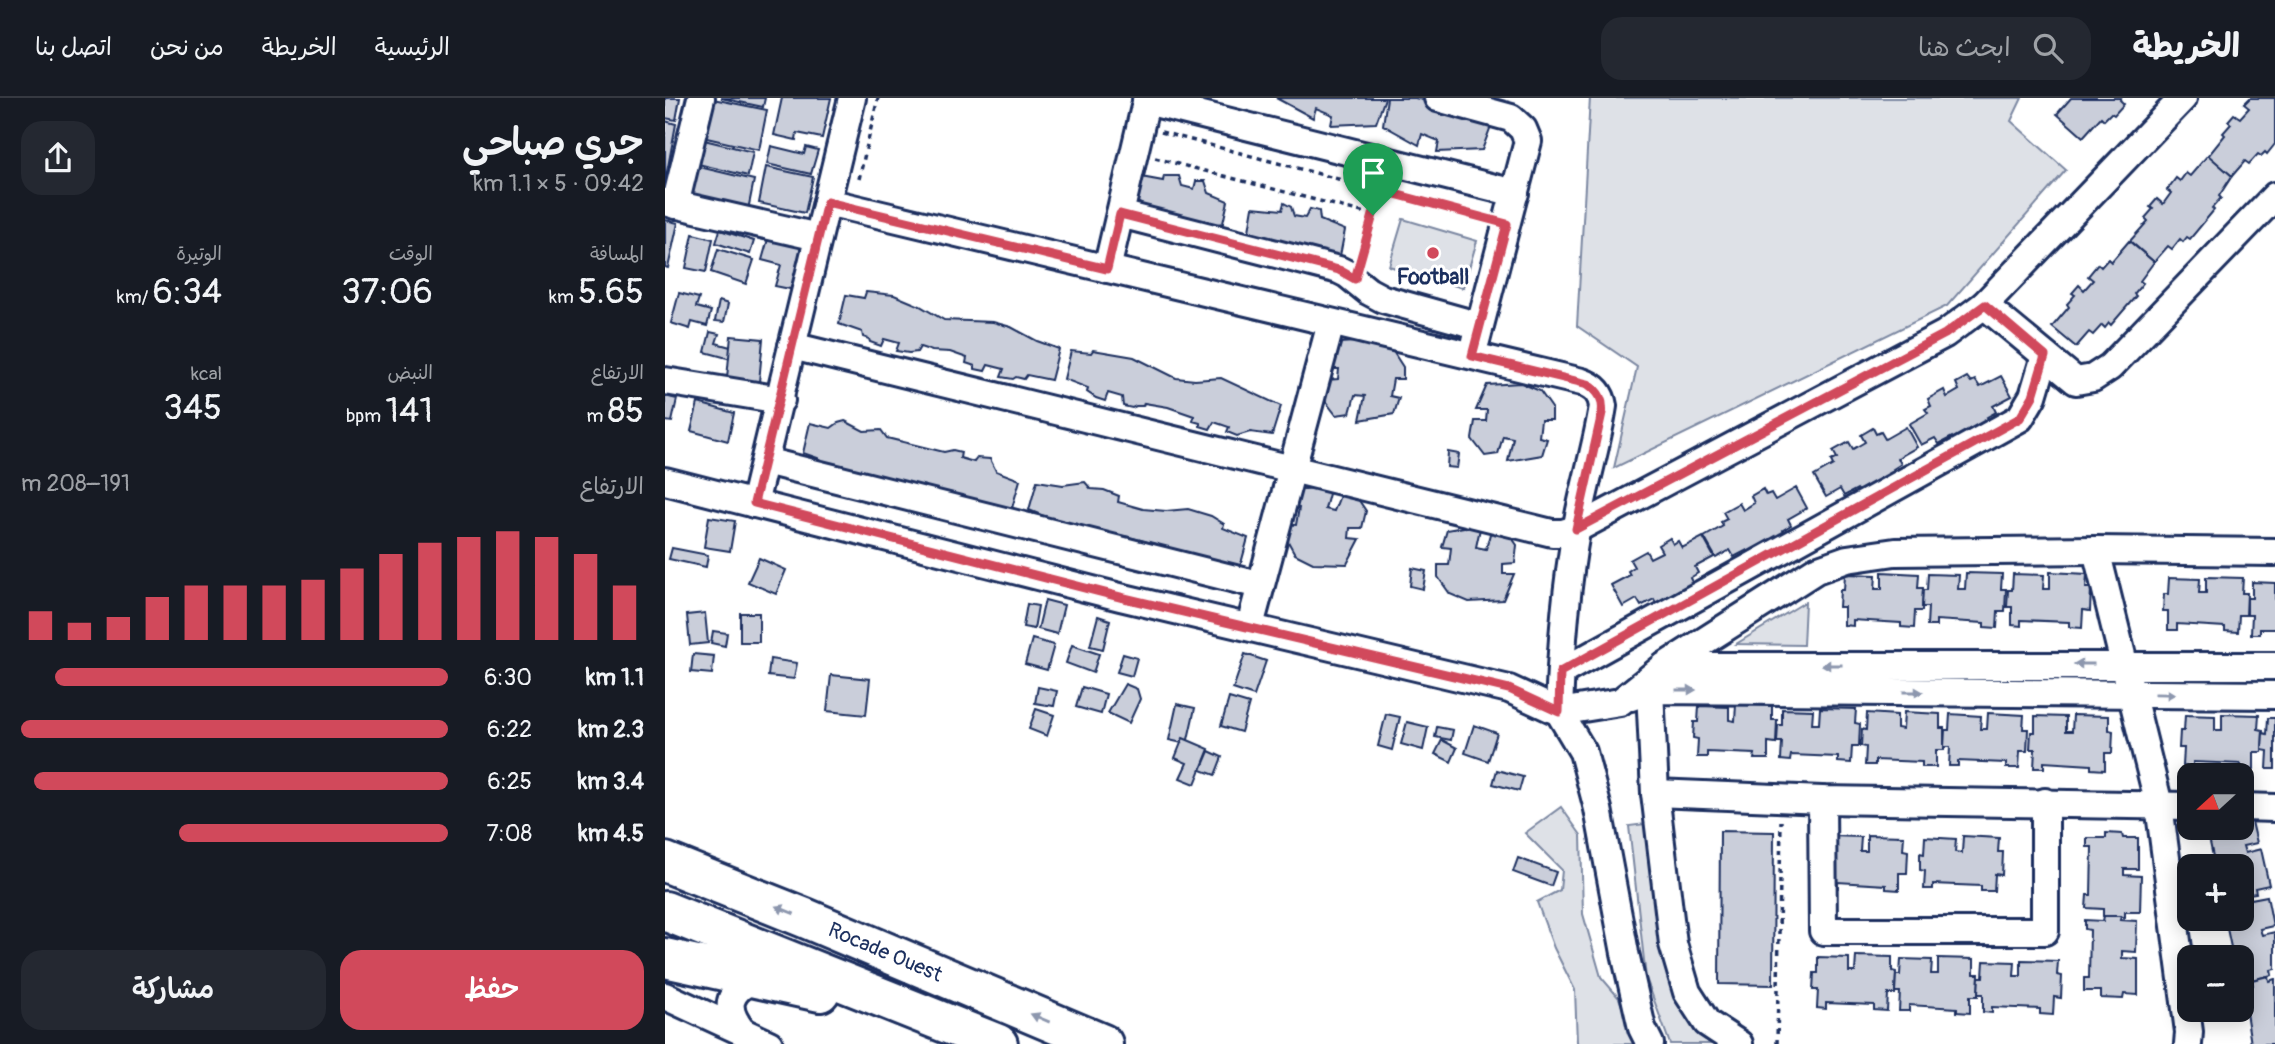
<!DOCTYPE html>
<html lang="ar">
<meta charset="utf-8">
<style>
body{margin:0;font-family:Pangolin,"Playpen Sans Arabic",sans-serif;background:#242831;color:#f1f3f6;direction:rtl;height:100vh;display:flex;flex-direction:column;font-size:26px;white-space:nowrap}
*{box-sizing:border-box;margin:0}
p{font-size:23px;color:#9ea1a6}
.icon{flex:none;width:38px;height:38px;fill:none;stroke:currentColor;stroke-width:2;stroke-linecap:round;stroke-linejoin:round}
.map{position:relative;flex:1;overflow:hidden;direction:ltr}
.drawer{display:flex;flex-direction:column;background:#171b24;width:665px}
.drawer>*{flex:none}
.needle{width:46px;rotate:249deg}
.fabs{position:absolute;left:1512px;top:665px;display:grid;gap:14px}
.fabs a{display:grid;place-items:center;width:77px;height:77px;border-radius:14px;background:#171b24;box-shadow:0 4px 18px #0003;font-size:35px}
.pin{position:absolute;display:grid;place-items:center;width:60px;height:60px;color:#fff;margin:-72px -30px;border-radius:50% 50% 50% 0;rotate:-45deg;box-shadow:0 0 7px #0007}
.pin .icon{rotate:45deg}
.round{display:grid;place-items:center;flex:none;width:74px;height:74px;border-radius:21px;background:#242831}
.headline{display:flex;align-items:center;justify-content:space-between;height:119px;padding:0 21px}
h1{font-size:38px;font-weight:600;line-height:52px}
.metrics{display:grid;grid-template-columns:repeat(3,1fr);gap:10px;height:119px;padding:7px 21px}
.metrics div{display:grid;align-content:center}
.metrics b{font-size:35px;font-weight:600}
.metrics small{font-size:19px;font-weight:400}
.metrics p{font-size:19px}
.chart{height:196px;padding:14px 21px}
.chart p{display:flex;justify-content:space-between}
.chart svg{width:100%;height:126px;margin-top:7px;stroke:#d1495b;stroke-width:6}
.button{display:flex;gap:14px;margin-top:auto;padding:14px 21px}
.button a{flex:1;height:80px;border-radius:21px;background:#d1495b;color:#fff;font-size:28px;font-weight:600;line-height:80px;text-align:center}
.button a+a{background:#242831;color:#f1f3f6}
ul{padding:0 21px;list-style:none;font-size:23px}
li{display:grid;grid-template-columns:112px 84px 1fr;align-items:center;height:52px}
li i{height:18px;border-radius:9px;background:#d1495b}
header{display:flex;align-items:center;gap:42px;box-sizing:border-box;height:98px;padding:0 35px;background:#171b24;border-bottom:2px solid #363941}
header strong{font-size:33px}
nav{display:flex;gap:38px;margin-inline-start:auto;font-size:24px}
.search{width:490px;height:63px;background:#242831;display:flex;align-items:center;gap:18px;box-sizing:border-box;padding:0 24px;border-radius:21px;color:#9ea1a6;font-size:26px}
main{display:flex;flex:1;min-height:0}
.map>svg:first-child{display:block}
</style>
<header>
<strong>الخريطة</strong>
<div class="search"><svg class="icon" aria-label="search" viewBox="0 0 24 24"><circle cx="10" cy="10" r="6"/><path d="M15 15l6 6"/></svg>ابحث هنا</div>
<nav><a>الرئيسية</a><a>الخريطة</a><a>من نحن</a><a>اتصل بنا</a></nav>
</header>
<main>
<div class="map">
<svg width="1610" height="946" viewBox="0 0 1610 946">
<rect width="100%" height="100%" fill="#fff"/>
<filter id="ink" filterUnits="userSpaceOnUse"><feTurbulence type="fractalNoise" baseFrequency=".0143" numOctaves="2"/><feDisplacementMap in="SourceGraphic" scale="14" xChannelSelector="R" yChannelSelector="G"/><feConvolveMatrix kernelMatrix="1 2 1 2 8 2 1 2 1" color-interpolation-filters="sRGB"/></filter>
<g filter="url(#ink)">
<g fill="#dee1e7" stroke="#7c88a2" stroke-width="2">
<path d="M925,0h432l-11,23 55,49 -119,136 -333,162 23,-101 -60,-41z"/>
<path d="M738,121l74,22 -14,47 -74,-22z"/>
<path d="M1140,504l-2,43 -67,-1z"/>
<path d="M896,709l20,28 2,79 18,63 18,21 16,46h-57l-1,-2 -2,-52 -21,-42 -17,-46 23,-12 2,-20 -37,-37z"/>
<path d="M980,726l17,101 38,107 10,12h-40l-24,-66 -17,-152z"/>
</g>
<g fill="#caceda" stroke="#1b2f5e" stroke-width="2">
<path d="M0,0h15l-4,22 -11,-2z"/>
<path d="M43,0l59,12 -8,40 -61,-14z"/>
<path d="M56,0h44l-2,9z"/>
<path d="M117,0h49l-9,40 -25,-5 -1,7 -22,-5z"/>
<path d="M611,0h109l-9,25 -45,2 2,-10 -17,-7 -3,10z"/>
<path d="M722,0h28l79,20 -12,32 -45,2 2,-11 -17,-7 -3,11 -36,-20z"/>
<path d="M1406,0h50l-1,2 4,4 -10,11 -3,-2 -7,7 -3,-3 -18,20 -26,-23z"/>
<path d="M1585,0h25v46l-8,10 -2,-2 -4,4 -3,-2 -9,10 -4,-3 -13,15 -24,-20 17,-21 -2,-2 8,-9 -3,-3 6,-7 6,4 9,-10 -5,-4z"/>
<path d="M0,23l11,3 -11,59z"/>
<path d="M39,42l49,12 -5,24 -50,-12z"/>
<path d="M106,48l33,8 2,-7 12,3 -7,24 -44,-10z"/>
<path d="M1543,57l24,21 -13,20 2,2 -9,10 2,2 -24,29 -3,-2 -4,5 -3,-3 -8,10 -4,-3 -14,16 -24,-21 18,-20 -3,-3 8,-9 -3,-2 7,-8 6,5 8,-11 -4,-3 9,-12 4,3 6,-8 4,3z"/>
<path d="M26,67l63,15 -6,30 -64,-14z"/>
<path d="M101,69l47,10 -8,36 -46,-10z"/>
<path d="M499,78h15l3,10 12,3 2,-8h9l4,12 19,8 -5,22 -18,3 -54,-14 -13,-10 3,-25 22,4z"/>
<path d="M619,105l7,4 3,9 11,2 5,-9 9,2 1,9 25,10 -5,26 -51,-5 -40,-20 4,-24 29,3z"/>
<path d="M0,122l13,3 -10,45 -3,-1z"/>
<path d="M55,132l34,11 -4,13 -34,-11z"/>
<path d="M28,136l20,5 -7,33 -20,-4z"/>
<path d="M103,141l36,9 -9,42 -20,-4 6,-21 -19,-5z"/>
<path d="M1464,143l25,21 -14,19 3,2 -9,11 2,2 -25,29 -2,-2 -4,5 -3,-3 -9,10 -4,-3 -13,15 -24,-20 17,-20 -2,-3 8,-9 -3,-2 7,-8 5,5 9,-10 -5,-4 10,-12 3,3 7,-8 3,3z"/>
<path d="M53,151l36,11 -8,24 -35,-12z"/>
<path d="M201,194l28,3 26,11 24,14 49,2 18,5 26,14 22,8 -8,31 -24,-5 -3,4 -8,-2 -3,2 -12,-2 3,-8 -16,-4 -3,6 -10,-2v-3l-9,-3 1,-5 -17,-6 -18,-1 -12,-4 -3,5 -8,1 -13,-2 3,-8 -15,-4 -3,7 -11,-4 -1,-3 -6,-2 -1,-5 -23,-8 7,-29 18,3z"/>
<path d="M14,195l20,5 -3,9 15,4 -4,15 -15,-4 -2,7 -19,-6z"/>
<path d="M54,203l9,3 -4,18 -9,-1z"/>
<path d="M45,234l9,2 -3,9 18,5 -3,11 -26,-7z"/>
<path d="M66,238l32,3 -4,43 -32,-4z"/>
<path d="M708,243l19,9 11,17v12h-10l-3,17 9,2 -5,16 -34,6 5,-24 -10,-1 -5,18 -14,2 -13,-17 3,-18 12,-1 1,-10h-11l11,-26z"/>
<path d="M428,252l41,7 42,21 19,2 26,-2 60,28 -9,29 -22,-3 -13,4 -10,-4 2,-5 -15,-5 -4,7 -10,-3v-3l-7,-2 1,-5 -26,-9 -24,-4 -1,3h-7l-4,2 -9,-2 -1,-9 -14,-4 -3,8 -9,-3 -9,-6 1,-4 -24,-9 7,-28 20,2z"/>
<path d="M1336,278l11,20 -19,10 3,6 -9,5 4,6 -36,20 -3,-6 -13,7 -4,-6 -14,7 -12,-21 19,-11 -3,-4 6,-3 -3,-7 16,-9 3,7 12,-7 -3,-7 11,-6 4,5 4,-2 5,7z"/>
<path d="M856,285l19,8 12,17v12h-11l-2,17 8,2 -5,16 -34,6 5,-23 -10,-2 -5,18 -13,2 -13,-17 3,-18h11l1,-11h-11l11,-25z"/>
<path d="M0,298l12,3 -5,23 -7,-1z"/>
<path d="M33,305l36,10 -6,28 -37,-10z"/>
<path d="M180,323l19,10 17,-1 6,8 57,14 9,-2 8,2 -1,6 14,4 3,-4 13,1 6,12 24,9 -8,28 -88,-17 1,-3 -33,-10 -6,4 -65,-19 -3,-5 -15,-5 7,-30 21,5 7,-5z"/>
<path d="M1241,329l11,20 -19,11 3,6 -8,5 3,6 -36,20 -3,-6 -13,7 -4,-7 -14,8 -12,-21 19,-11 -2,-4 6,-3 -4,-7 16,-9 4,7 12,-7 -4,-7 12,-7 3,6 5,-2 4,7z"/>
<path d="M783,354l11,2 -2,14 -10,-1z"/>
<path d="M372,383l26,4 22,-3 6,7 13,1 15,6 -1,6 25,7 23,2 22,-2 23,7 13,8 -1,4 25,10 -8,29 -111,-30 -82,-15 -1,-5 -17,-7z"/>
<path d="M666,388l-6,23 9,2 7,-18h13l12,18 -4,17h-12l-1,10 11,1 -13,25 -34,-1 -18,-9 -10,-18v-12l11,1 3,-17 -9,-2 7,-16z"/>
<path d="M1131,390l11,20 -19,11 3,6 -8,5 3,6 -36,20 -3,-6 -13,7 -4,-7 -14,8 -12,-21 19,-11 -2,-4 6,-3 -4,-7 16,-9 4,7 11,-7 -3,-7 12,-7 3,6 5,-2 4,7z"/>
<path d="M44,419l26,4 -5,30 -26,-4z"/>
<path d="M816,426l-5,23 10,2 5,-19 14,-2 12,17 -2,18 -12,1v10h11l-11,26 -34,2 -19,-8 -12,-17v-12h11l2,-17 -9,-1 5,-17z"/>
<path d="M1038,439l11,20 -19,10 3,6 -8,5 3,6 -36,21 -3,-6 -13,7 -4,-7 -14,8 -12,-22 19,-10 -2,-4 6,-4 -4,-7 16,-9 4,7 12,-6 -4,-7 12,-7 3,6 5,-3 4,7z"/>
<path d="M7,450l36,7 -2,12 -37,-8z"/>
<path d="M94,460l27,12 -10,24 -28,-12z"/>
<path d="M747,470l14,3 -3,18 -13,-3z"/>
<path d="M1217,474l37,2 -1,14h5l-1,23h-7l-1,17 -13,-1v-4l-48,-3v6l-9,-1v-18h-5l1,-17h4l1,-16 31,1 -1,14h7z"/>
<path d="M1385,474l37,2 -1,14h5l-1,23 -7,-1 -1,18 -13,-1v-5l-48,-2v6l-9,-1v-18h-5l1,-17h4l1,-16 31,1 -1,14h7z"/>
<path d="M1301,475l36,1 -1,15h5l-1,22h-7l-1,17 -13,-1v-4l-48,-3v6h-9l1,-19h-6l1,-17h4l1,-16 31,1 -1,14h7z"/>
<path d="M1541,479l37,1 -1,15h5l-1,22h-7l-1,17 -13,-1v-4l-48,-3v6h-9v-19h-5l1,-17h4l1,-16 31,1 -1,14h7z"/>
<path d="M1587,484l23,1v46h-15v5h-9l1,-19h-5v-17h5z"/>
<path d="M380,502l19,5 -7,29 -19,-5z"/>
<path d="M362,506l11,2 -4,23 -11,-2z"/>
<path d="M40,515l3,30 -18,2 -3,-30z"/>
<rect x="75" y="515" width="19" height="29"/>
<path d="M433,518l12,4 -7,29 -13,-3z"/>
<path d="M48,533l14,2 -2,13 -14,-3z"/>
<path d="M367,541l22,6 -7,25 -22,-6z"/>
<path d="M407,547l27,9 -6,19 -27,-10z"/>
<path d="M28,556l21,2 -2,18 -21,-2z"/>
<path d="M458,556l14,4 -5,18 -15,-4z"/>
<path d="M580,556l21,7 -12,35 -21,-7z"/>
<path d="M105,561l27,4 -3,16 -26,-3z"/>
<path d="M166,577l39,4 -4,36 -39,-4z"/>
<path d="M460,586l12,5 3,10 -11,24 -21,-10z"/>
<path d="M373,589l19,4 -3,15 -19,-3z"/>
<path d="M417,589l24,7 -5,20 -25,-7z"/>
<path d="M564,600l20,6 -8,28 -20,-6z"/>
<path d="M512,606l18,4 -8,36 -18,-4z"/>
<path d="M1071,606l36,2v14h5l-1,23 -8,-1v17h-14l1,-5 -48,-2v5h-10l1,-18 -5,-1 1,-16h4l1,-16 30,1v13l6,1z"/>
<path d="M1155,610l36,1 -1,14 5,1 -1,22h-7l-1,17 -13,-1v-5l-47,-2 -1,6 -9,-1 1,-18h-5l1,-17h4v-16l31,1 -1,14h7z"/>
<path d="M371,611l18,6 -7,21 -18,-7z"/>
<path d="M1239,614l36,2v14h4v22h-8v17h-14v-5l-47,-2v5h-10l1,-18 -5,-1 1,-17 4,1 1,-17 30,2v13l6,1z"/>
<path d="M1323,615l36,2 -1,14h5l-1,22h-7l-1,17h-13v-5l-48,-2v5h-9l1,-19h-6l1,-17h4l1,-16 31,2 -1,13h7z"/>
<path d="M721,616l14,3 -8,33 -14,-4z"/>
<path d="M1557,616l37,1 -1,14 5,1 -1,22h-8v17l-13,-1v-4l-48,-2v5l-10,-1 1,-18h-5l1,-17h4l1,-16 30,1v14h7z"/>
<path d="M1408,617l36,1v14l4,1 -1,22h-7v17l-14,-1v-4l-47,-3v6h-10l1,-19h-5l1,-17h4v-16l31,1v14h6z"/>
<path d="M1603,620h7v51h-8l1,-18 -6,-1 1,-17 4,1z"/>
<path d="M742,624l21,5 -5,23 -22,-6z"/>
<path d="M809,627l23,8 -9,28 -23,-8z"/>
<path d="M772,629l16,3 -2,10 -16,-3z"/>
<path d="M518,640l26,11 -14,35 -15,-6 7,-15 -12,-5z"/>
<path d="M777,642l15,8 -6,14 -16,-8z"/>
<path d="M544,653l13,6 -7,18 -14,-5z"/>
<path d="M832,672l26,7 -4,14 -26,-7z"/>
<path d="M1585,715l7,30 -14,3 2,7 16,-4 8,36 -14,3 1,5 -14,2v-29h-27l-7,-33 -6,1 -1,-6h41v-13z"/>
<path d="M1055,733l54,1 -1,153 -54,-1z"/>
<path d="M1441,735l16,1 1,4h15v31h-14v6l17,1 -1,36h-15v5l-22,-1v-7l-17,-1 1,-13h4l1,-48h-5v-9h19z"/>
<path d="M1202,737l37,1 -1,14 5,1 -1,22h-8v17l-13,-1v-4l-48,-3v6h-9l1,-52 31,1 -1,14h7z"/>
<path d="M1298,738l36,2 -1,14h5l-1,23 -7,-1 -1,17h-13v-5l-48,-2v5h-9l1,-18 -5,-1v-17l4,1 1,-17 31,2 -1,13 7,1z"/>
<path d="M853,760l38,14 -5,14 -38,-14z"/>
<path d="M1585,797l1,4 16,-3 6,30 -13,3 2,6 13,-3v37l-4,1 1,5 -21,5 -2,-8 -7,2v-17h-9l-8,-38h17v-22z"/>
<path d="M1439,818h17l-1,4 17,1 -1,31 -14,-1v7l16,1v36l-14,-1 -1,5 -22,-1v-7h-17v-13h5l1,-48 -5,-1v-9l18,1z"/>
<path d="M1191,858l36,1v14l4,1 -1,22h-7l-1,17 -13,-1v-5l-48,-2v6l-9,-1 1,-18h-5l1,-17h4v-16l31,1v14h6z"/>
<path d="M1273,860l36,1v15h5l-1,22h-8v17l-13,-1v-4l-48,-3v6h-10l1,-19h-5l1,-17h4l1,-16 31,1 -1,14h7z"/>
<path d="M1356,862l37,1 -1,14 5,1 -1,22 -7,-1 -1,18 -13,-1v-5l-48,-2v6l-9,-1v-18h-5l1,-17h4l1,-16 31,1 -1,14h7z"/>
<path d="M1603,878l1,5 6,-2v65h-24l-9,-57 11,-2 -1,-5z"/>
</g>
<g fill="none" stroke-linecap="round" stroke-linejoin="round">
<defs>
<g id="minor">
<path d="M773,0l73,20 12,11 5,12 -52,200"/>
<path d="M481,3l369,92"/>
<path d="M0,104l153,35"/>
<path d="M162,104l755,180c12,4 19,11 21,24 -6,40 -19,80 -26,120 -11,61 -16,124 -18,186l61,-10 45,-36 151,-96 31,-11 48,-7 201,-2 179,2"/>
<path d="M10,107l26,-107"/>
<path d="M455,116l219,56 8,4 21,17 15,8 97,27"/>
<path d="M442,171l40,-171"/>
<path d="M1319,207l92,76 17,-3 17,-11 165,-171"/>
<path d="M127,248l760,187h11l13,-4 369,-195 39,-29 199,-207"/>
<path d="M0,283l116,19"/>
<path d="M100,363l494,124"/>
<path d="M0,383l455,116 389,92 50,23 24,40 15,57 27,144 17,75 8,16"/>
<path d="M89,406l98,-406"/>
<path d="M1431,452l63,255 30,227 -1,12"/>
<path d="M585,528l81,-303"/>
<path d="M1000,568h610"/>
<path d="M896,574l459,-254 13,-22 12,-40"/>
<path d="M985,592l5,103 18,151 14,48 20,31 32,21"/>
<path d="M966,599l19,-7 625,5"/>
<path d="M990,695l167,7 367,6"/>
<path d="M1157,702l1,131h222v-129"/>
<path d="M1577,709l33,1"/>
<path d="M0,898l104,48"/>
<path d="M77,933c-18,-23 -15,-39 12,-52"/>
</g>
<g id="highway">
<path id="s1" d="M0,764l140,56 298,126"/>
<path d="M0,813l333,133"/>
<path d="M0,860l155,34"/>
</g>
</defs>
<use href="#minor" stroke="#1b2f5e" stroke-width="32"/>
<use href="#highway" stroke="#1b2f5e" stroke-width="44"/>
<g stroke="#1b2f5e" stroke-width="3.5" stroke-dasharray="5 5" stroke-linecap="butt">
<path d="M496,34l324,86"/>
<path d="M490,60l218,57"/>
<path d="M194,81l19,-81"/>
<path d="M696,159l19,-67"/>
<path d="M1112,946l4,-223"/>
</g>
<use href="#minor" stroke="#fff" stroke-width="26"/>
<use href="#highway" stroke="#fff" stroke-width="38"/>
</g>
<defs><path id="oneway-solid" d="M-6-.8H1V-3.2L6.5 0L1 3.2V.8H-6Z" transform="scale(1.75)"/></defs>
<g fill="#8d97ae">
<use href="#oneway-solid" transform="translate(1419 566) rotate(180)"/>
<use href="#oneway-solid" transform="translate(1167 567) rotate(180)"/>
<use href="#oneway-solid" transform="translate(1021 592)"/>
<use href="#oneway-solid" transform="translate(1248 594)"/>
<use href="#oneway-solid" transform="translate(1500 596) rotate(1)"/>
<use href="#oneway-solid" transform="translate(120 812) rotate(-158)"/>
<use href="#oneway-solid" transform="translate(375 920) rotate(-157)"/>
</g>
</g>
<g fill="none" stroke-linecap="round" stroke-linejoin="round" filter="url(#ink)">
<defs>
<path id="route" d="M715,92l127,34 -35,132 116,28c11,8 16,16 14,29l-26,116 369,-195 40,-29 60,51 -12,40 -13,22 -460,254 -1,40 -50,-23 -389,-92 -366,-94 73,-301 280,67 13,-55 219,56 16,9z"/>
</defs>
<use href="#route" stroke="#fff" stroke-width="14"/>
<use href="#route" stroke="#d1495b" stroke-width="9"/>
</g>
<circle fill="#d1495b" stroke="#fff" stroke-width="2.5" cx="768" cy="155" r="7"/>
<g text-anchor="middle" stroke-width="6" stroke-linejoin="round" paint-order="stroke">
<g font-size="21" font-weight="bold" fill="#1b2f5e" stroke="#fff">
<text x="768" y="186">Football</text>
</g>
<g font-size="21" fill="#1b2f5e" stroke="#fff">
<text dy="7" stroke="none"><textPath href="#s1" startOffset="238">Rocade Ouest</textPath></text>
</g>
</g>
</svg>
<div class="fabs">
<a><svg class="needle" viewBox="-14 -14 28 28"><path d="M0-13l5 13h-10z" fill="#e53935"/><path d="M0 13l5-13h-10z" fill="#9ea1a6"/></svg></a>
<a>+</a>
<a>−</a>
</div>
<div class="pin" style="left:708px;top:117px;background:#1e9e55"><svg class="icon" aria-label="arrive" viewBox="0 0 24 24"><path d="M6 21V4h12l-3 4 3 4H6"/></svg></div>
</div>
<section class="drawer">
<div class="headline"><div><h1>جري صباحي</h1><p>09:42 · 5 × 1.1 km</p></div><a class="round"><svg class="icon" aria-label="share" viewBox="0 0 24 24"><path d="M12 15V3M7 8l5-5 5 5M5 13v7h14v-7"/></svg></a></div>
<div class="metrics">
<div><p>المسافة</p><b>5.65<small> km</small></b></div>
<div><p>الوقت</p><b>37:06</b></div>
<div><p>الوتيرة</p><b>6:34<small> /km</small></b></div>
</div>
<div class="metrics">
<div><p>الارتفاع</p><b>85<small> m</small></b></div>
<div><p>النبض</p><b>141<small> bpm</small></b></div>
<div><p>kcal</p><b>345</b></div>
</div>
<div class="chart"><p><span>الارتفاع</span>191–208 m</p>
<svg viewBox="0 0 160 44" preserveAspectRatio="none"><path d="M5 44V34M15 44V38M25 44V36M35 44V29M45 44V25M55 44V25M65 44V25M75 44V23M85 44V19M95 44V14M105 44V10M115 44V8M125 44V6M135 44V8M145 44V14M155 44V25"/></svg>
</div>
<ul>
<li><b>1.1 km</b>6:30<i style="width:92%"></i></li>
<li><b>2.3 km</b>6:22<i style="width:100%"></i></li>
<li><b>3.4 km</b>6:25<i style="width:97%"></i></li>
<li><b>4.5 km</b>7:08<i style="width:63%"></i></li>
</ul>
<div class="button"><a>حفظ</a><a>مشاركة</a></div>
</section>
</main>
